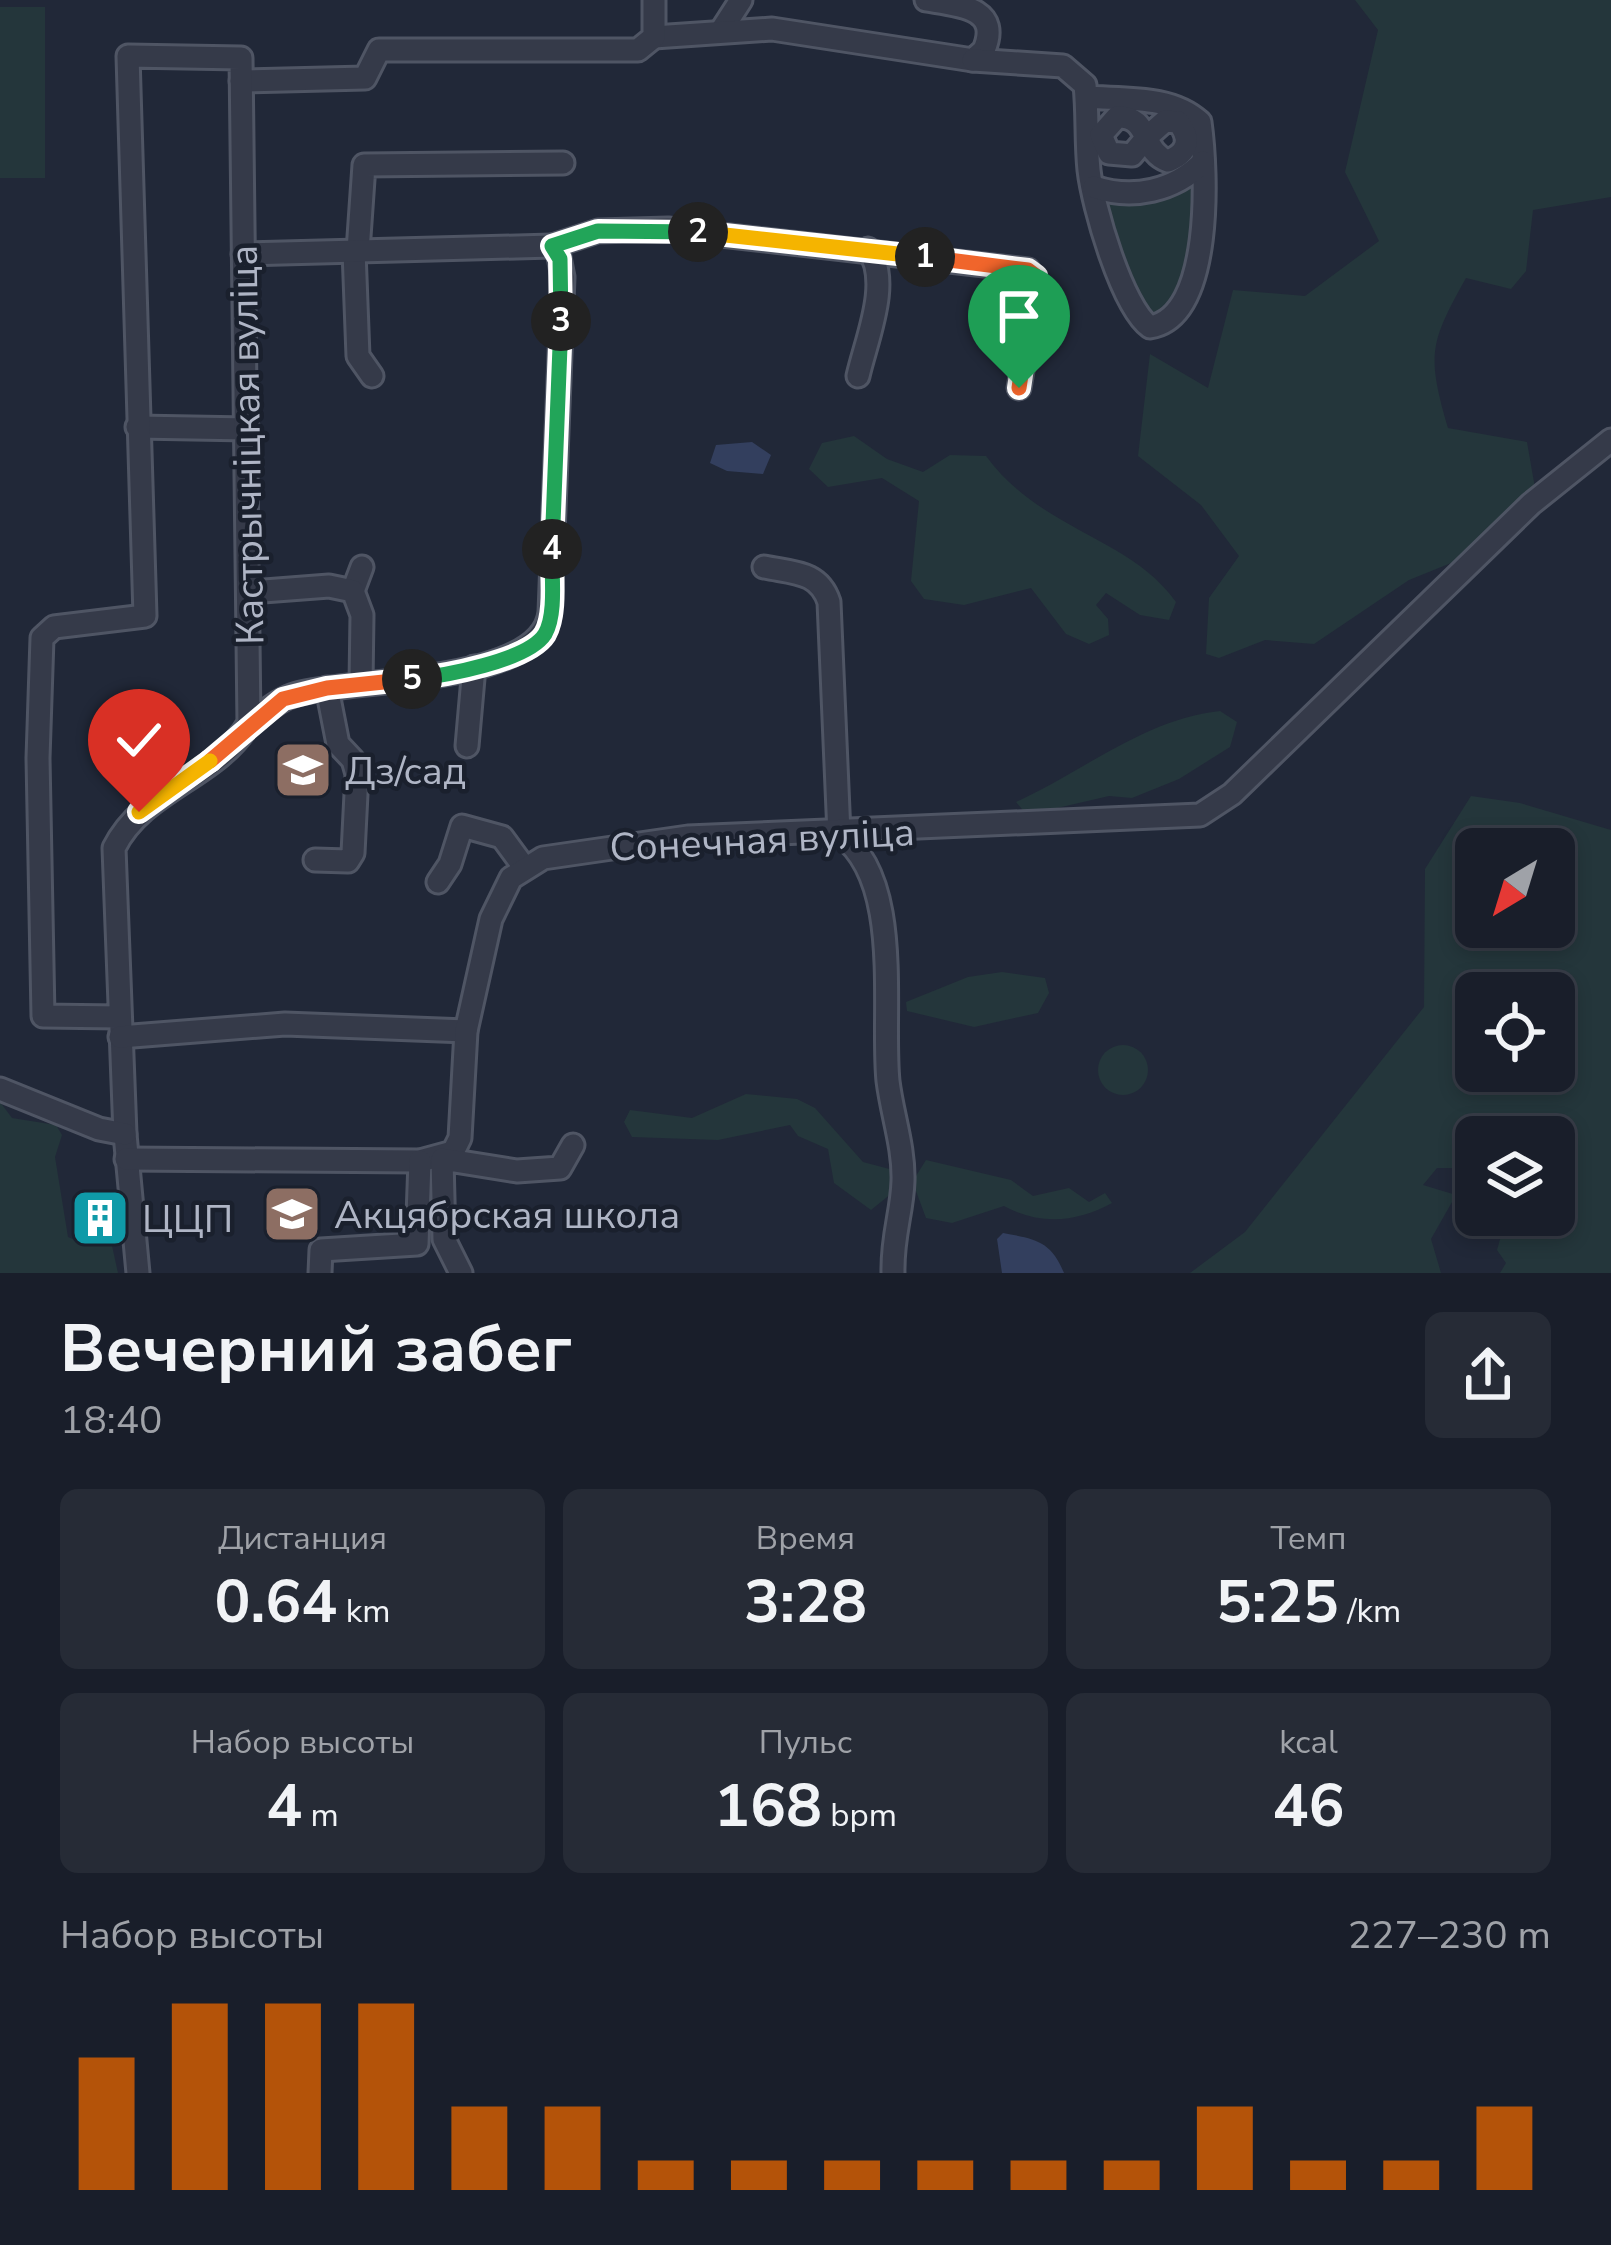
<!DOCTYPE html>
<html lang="ru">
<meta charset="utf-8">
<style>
body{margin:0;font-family:"Nunito Sans",sans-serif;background:#262b36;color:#f1f3f6;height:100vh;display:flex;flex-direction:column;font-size:45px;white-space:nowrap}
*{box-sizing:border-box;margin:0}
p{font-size:39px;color:#9fa2a8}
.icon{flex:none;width:66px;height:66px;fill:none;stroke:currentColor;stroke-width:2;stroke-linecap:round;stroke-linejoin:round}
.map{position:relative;height:1273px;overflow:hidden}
.sheet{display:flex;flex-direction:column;background:#191e2a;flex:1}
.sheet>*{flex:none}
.needle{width:78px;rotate:218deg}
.controls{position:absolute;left:1455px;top:828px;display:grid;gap:24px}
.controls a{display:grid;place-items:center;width:120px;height:120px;border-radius:18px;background:#191e2a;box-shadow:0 6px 18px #0003,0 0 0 3px #373c47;font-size:60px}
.pin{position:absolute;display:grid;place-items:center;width:102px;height:102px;color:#fff;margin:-123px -51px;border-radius:50% 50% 50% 0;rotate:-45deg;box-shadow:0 0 12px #0007}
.pin .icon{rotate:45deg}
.km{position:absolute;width:60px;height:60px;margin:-30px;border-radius:50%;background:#222;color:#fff;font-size:33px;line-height:60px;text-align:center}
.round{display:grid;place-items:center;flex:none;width:126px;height:126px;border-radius:18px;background:#262b36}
.overview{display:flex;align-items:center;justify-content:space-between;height:204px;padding:0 60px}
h1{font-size:66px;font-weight:700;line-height:90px}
.metrics{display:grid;grid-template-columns:repeat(3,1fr);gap:18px;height:204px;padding:12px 60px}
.metrics div{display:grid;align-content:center;border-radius:18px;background:#262b36;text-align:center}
.metrics b{font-size:60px;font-weight:700}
.metrics small{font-size:33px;font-weight:400}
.metrics p{font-size:33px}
.chart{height:336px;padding:24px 60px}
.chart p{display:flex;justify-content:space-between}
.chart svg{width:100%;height:216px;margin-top:12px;stroke:#b45309;stroke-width:6}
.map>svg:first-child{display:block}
</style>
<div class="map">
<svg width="1611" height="1273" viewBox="0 0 1611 1273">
<rect width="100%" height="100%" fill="#212838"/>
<g fill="#24363b" fill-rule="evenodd">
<path d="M1355,0h256v197l-78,13 -7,61 -15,18 -45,-11c-37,66 -39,77 -18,150l79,14 8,46 -74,71 -52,21 -95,64 -49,-4 -46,18 -13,-4 3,-56 30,-42 -38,-51 -63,-49 12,-102 58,34 25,-98 72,6 74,-55 -34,-69 33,-142z"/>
<rect x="0" y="7" width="45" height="171"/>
<path d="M1197,176l-6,102 -22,39 -28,-2 -39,-116z"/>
<path d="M854,436l33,23 36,13 27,-17 36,1c55,75 144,81 190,146l-7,18 -29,-5 -34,-22 -10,12 12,14 1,16 -20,9 -23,-10 -35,-46 -67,17 -40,-6 -13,-18 8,-80 -37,-23 -54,9 -19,-18 13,-26z"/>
<path d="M1220,711l17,11 -7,25 -51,32 -47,19 -23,-2 -82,19 -11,-13c68,-31 129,-83 204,-91z"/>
<path d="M1471,796l49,7 91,27v443h-111l6,-10 -9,-13 10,-35h47v-78h-78v31h-39l-14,17 33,10 -25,44 10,34h-251l55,-41 179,-225 1,-138zM1476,849h78v78h-78zM1476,993h78v78h-78z"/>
<path d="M1002,972l43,6 4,15 -11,20 -64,14 -67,-16 -1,-9 62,-25z"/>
<circle cx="1123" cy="1070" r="25"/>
<path d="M746,1094l51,5 18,9 48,54 53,14 10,-16 85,20 22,16 36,-8 20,14 16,-9 7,10c-35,19 -71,23 -108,3l-52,17 -26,-5 -10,-27 -24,2 -21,17 -37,-27 -6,-34 -30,-13 -8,-11 -72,15 -86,-3 -8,-15 6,-12 62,8z"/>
<path d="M0,1102l12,16 44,7 6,10 -7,22 13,80 16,7 16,-16 9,4 9,41h-118z"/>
</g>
<g fill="#333f5e">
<path d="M752,442l19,13 -8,19 -36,-3 -17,-8 6,-18z"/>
<path d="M1003,1233c33,6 48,8 61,40h-62l-5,-34z"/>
</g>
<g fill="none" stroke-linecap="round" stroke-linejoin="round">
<defs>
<g id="minor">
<path d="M721,31l20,-31"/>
<path d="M654,37l118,-8 201,31 11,-10c18,-43 -27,-45 -58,-50"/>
<path d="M973,60l90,6 22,19c3,28 1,57 4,85 4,36 33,137 61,157 63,-10 57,-155 50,-205 -29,-27 -76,-22 -114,-25"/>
<path d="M241,81l124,-3 14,-28h259l16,-13v-37"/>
<path d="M1147,137l18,-16 13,1c14,17 10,31 -10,39 -27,-9 -18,-46 -51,-44l-16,18 8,18 23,2 15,-18"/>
<path d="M1094,187c39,13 80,4 109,-25"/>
<path d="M552,246l46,-15 70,-2 360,41 9,15 -18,103"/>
<path d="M354,251l4,105 14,20"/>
<path d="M358,251l6,-86 199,-2"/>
<path d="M243,254l309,-8 6,6 5,25 -13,335c-7,73 -196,66 -253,82 -18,5 -32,18 -48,29"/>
<path d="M858,376c8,-36 34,-95 10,-127"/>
<path d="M137,427l111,2"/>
<path d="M764,567c29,6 55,4 65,35l10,232c65,45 42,177 49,247 4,33 16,66 15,100 -1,32 -11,55 -10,92"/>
<path d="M353,591l9,-24"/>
<path d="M251,592l78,-6 24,5 9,24 -1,68"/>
<path d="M467,746l7,-79"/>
<path d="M315,860l33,1 5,-8 4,-79 -4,-14 -15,-16 -11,-56"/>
<path d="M438,882l12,-18 12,-38 40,11 22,30"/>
<path d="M119,1017l-76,-1 -5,-258 4,-120 12,-11 91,-11 -17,-560 113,2 8,665c-32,55 -106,66 -135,125l11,286 13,139"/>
<path d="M120,1037l165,-13 181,7"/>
<path d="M0,1089l99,40 26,5"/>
<path d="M126,1159l294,2 33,-9 7,-14 6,-107 25,-112 20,-41 32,-20 145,-21 512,-22 32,-21 299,-290 80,-64"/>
<path d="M320,1273l1,-23 96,-6 3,-83"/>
<path d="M461,1273l-17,-34 -2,-80 75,12 43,-3 13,-23"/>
</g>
</defs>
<use href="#minor" stroke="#4f5564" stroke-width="27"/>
<use href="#minor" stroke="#353a49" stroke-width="21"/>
</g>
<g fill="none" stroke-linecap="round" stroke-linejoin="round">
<defs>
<path id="split-1" d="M925,257l103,13 8,6 -17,112"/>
<path id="split-2" d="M698,232l227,25"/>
<path id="split-3" d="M561,321l-1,-62 -8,-13 46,-15 100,1"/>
<path id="split-4" d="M552,549l9,-228"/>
<path id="split-5" d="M412,679c31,-3 116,-18 133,-45 12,-21 6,-61 7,-85"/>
<path id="split-6" d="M210,761l73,-62 44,-11 85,-9"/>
<path id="split-7" d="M139,812l71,-51"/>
</defs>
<use href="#split-1" stroke="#fff" stroke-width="24"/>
<use href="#split-2" stroke="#fff" stroke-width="24"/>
<use href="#split-3" stroke="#fff" stroke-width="24"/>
<use href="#split-4" stroke="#fff" stroke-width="24"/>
<use href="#split-5" stroke="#fff" stroke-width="24"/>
<use href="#split-6" stroke="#fff" stroke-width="24"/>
<use href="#split-7" stroke="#fff" stroke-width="24"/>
<use href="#split-1" stroke="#f0652b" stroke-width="15"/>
<use href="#split-2" stroke="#f5b400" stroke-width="15"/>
<use href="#split-3" stroke="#22a559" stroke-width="15"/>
<use href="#split-4" stroke="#22a559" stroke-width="15"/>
<use href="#split-5" stroke="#22a559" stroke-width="15"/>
<use href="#split-6" stroke="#f0652b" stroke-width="15"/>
<use href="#split-7" stroke="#f5b400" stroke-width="15"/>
</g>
<defs>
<symbol id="school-square" viewBox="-11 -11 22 22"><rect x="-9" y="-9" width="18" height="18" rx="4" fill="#8d6e63" stroke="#1a202d"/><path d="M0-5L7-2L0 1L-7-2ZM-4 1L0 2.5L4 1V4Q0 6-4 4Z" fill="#fff"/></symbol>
<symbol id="building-square" viewBox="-11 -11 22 22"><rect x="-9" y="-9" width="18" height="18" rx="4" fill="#0f9aa8" stroke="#1a202d"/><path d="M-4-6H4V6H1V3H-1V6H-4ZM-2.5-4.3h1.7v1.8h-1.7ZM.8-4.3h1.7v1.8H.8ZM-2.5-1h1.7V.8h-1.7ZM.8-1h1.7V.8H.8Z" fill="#fff"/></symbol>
</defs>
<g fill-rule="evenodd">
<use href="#school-square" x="270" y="737" width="66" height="66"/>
<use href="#school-square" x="259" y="1181" width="66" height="66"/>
<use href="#building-square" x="67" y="1185" width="66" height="66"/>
</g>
<g text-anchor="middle" stroke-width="9" stroke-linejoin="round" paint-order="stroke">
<g font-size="39" fill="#afb5c5" stroke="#1a202d">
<text transform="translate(246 445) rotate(-91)" y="14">Кастрычніцкая вуліца</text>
<text transform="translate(762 839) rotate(-3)" y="14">Сонечная вуліца</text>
</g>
<g font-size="39" fill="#afb5c5" stroke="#1a202d" text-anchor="start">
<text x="345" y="784">Дз/сад</text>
<text x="334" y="1228">Акцябрская школа</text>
<text x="142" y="1232">ЦЦП</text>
</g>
</g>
</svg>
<div class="controls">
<a><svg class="needle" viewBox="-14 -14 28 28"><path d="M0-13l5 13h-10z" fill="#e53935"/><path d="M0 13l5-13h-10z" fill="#9fa2a8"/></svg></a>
<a><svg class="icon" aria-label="locate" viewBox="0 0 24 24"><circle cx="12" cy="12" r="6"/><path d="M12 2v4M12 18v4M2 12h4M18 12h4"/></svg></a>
<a><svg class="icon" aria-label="layers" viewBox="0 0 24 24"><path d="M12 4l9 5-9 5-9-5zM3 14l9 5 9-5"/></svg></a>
</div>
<div class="pin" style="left:1019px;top:388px;background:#1e9e55"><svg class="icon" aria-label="arrive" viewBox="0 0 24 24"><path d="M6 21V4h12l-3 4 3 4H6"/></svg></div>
<div class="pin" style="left:139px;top:812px;background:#d93025"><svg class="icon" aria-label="check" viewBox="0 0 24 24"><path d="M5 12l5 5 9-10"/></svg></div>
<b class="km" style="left:925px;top:257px">1</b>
<b class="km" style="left:698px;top:232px">2</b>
<b class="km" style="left:561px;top:321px">3</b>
<b class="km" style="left:552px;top:549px">4</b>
<b class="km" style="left:412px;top:679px">5</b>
</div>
<section class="sheet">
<div class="overview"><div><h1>Вечерний забег</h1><p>18:40</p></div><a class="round"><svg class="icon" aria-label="share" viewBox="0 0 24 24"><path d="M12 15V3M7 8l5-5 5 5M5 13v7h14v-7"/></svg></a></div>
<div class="metrics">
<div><p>Дистанция</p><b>0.64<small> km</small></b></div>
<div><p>Время</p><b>3:28</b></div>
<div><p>Темп</p><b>5:25<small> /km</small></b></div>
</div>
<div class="metrics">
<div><p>Набор высоты</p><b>4<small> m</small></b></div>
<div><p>Пульс</p><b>168<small> bpm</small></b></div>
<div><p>kcal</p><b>46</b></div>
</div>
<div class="chart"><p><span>Набор высоты</span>227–230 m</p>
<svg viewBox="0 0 160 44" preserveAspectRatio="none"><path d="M5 44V17M15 44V6M25 44V6M35 44V6M45 44V27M55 44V27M65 44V38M75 44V38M85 44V38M95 44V38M105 44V38M115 44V38M125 44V27M135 44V38M145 44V38M155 44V27"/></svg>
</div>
</section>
